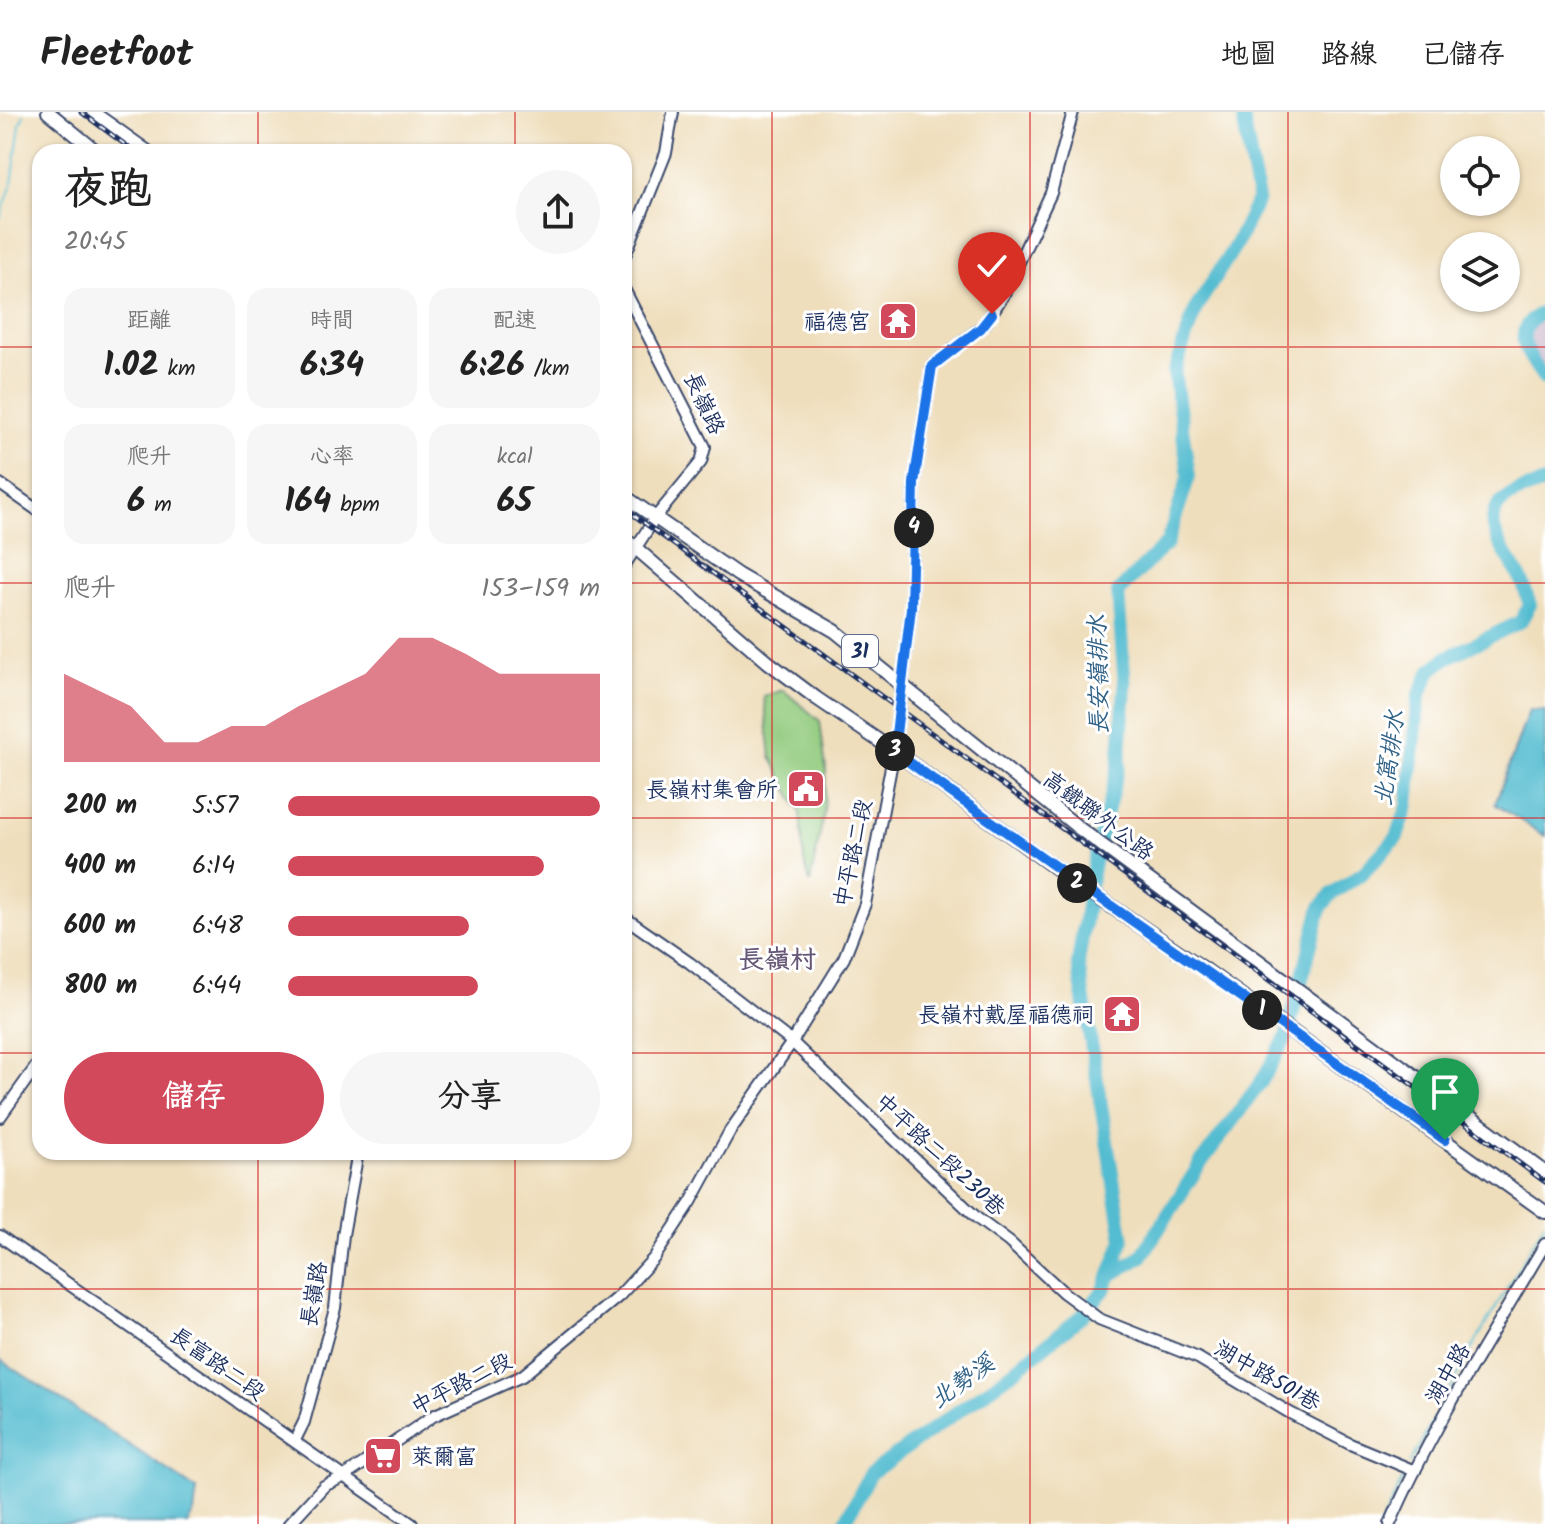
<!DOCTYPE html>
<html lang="zh-TW">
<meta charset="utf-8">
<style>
body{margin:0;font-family:Kalam,"LXGW WenKai TC",sans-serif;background:#f6f6f6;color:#222;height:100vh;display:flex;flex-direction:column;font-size:30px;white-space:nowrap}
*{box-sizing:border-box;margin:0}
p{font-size:26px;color:#767676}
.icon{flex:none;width:44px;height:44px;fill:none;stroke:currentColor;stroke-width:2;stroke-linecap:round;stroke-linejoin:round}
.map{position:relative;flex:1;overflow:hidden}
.sheet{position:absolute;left:32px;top:32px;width:600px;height:1016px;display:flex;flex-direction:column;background:#fff;border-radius:24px;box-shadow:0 2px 6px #0004}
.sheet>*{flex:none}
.tools{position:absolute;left:1440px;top:24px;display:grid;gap:16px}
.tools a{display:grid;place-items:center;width:80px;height:80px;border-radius:50%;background:#fff;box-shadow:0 2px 6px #0004;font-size:40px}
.pin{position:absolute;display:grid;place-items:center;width:68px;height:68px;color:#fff;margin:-82px -34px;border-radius:50% 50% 50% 0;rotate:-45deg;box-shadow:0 0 8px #0007}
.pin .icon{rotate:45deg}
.km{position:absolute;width:40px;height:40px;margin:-20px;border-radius:50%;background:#222;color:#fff;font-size:22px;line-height:40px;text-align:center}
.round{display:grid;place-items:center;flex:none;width:84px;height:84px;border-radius:42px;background:#f6f6f6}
.head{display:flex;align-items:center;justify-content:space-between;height:136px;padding:0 32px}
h1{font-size:44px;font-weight:800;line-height:60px}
.metrics{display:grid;grid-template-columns:repeat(3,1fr);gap:12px;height:136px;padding:8px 32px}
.metrics div{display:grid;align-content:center;border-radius:20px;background:#f6f6f6;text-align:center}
.metrics b{font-size:34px;font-weight:800}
.metrics small{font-size:22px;font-weight:400}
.metrics p{font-size:22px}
.chart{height:224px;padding:16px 32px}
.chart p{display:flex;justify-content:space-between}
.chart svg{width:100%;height:144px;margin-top:8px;fill:#d1495b;opacity:.7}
.button{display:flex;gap:16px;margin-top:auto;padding:16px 32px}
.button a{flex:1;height:92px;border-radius:48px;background:#d1495b;color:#fff;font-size:32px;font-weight:800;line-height:92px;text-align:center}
.button a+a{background:#f6f6f6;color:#222}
ul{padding:0 32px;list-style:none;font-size:26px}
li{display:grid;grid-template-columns:128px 96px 1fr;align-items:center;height:60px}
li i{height:20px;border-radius:10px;background:#d1495b}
header{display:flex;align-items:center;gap:48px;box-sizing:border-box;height:112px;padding:0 40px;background:#fff;border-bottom:2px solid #e0e0e0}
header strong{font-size:38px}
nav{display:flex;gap:44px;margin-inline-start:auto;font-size:28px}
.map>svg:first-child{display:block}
</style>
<header>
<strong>Fleetfoot</strong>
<nav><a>地圖</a><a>路線</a><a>已儲存</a></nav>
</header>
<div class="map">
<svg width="1545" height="1412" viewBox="0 0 1545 1412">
<rect width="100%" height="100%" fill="#fff"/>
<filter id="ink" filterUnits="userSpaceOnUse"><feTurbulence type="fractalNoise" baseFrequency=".0125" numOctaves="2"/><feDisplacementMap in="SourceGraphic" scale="16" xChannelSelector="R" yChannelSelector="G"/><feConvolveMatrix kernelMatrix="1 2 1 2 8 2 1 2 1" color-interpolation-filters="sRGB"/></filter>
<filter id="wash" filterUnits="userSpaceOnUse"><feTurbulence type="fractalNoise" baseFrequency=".006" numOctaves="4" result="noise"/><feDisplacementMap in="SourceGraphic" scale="32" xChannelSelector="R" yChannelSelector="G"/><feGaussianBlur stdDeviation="1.8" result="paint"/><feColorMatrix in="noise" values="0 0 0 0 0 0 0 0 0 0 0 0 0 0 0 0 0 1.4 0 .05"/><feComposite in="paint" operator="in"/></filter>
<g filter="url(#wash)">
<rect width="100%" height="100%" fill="#efdebc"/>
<path fill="#cfbdcf" d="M1545,203v56l-13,-19 -4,-17 9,-16z"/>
<path fill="#92cb7e" stroke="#567d6e" stroke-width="2" d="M783,578l37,31 6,48 -2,44 -14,70 -6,-22 -4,-49 -29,-55 -7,-60z"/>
<g fill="#53bcd0" stroke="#377697" stroke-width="2">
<path d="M1529,598l16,1v125l-50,-32z"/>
<path d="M1,1248l196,130 -3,23 -7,11h-187z"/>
</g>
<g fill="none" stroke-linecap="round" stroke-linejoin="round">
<g stroke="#53bcd0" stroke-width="2">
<path d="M0,106l12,-34 8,-60 4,-9"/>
<path d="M1410,1351l57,-106 78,-135"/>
<path d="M1381,1412l23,-48"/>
</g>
<g stroke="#53bcd0" stroke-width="14">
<path d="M1545,199c-38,18 -17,44 0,69"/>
<path d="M1111,1163l30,-18 59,-93 61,-82 25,-44 35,-131 11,-13 32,-22 33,-35 11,-32 11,-109 12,-26 17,-13 72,-35 10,-17c-3,-8 -5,-17 -8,-24 -9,-20 -42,-54 -23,-76 11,-13 31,-17 46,-22"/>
<path d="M844,1412l27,-51 134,-95 77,-62 22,-26 19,-50 -45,-277 15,-96 26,-102 6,-77 -7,-96 49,-49 22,-67 -15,-104 22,-64 39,-62 23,-47 -16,-87"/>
</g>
</g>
</g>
<g filter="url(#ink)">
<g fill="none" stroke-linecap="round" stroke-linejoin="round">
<defs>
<g id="minor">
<path d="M624,146l42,-105 7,-41"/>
<path d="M624,177l81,158 -4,15 -46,56 -31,48"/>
<path d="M0,372l40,28"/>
<path d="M624,805l66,46 102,79 186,177 31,23 55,51 35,26 99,39 92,55 60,31 65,27"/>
<path d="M0,1005l40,-56"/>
<path d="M0,1124l412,288"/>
<path d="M295,1328l9,-18 31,-114 8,-73 15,-83"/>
<path d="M289,1412l35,-38 21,-10 88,-60 89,-40 97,-80 35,-38 37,-56 39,-71 62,-89 52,-84 21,-54 29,-153 17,-143 3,-125 18,-117 53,-42 19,-30 47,-101 22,-81"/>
<path d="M1390,1412c42,-97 101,-188 155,-280"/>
</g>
<g id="major">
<path d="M48,0l49,40"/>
<path d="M92,0l56,40"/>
<path d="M624,384l114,79 97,56 245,198 465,343"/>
<path d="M624,426l144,124 48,36 78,53 171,124 142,96 338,241"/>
</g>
</defs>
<use href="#minor" stroke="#3b496c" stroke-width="14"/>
<use href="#major" stroke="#3b496c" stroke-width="16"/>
<use href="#minor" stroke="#fff" stroke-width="10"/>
<use href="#major" stroke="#fff" stroke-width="12"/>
<defs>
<g id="rail">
<path d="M81,0l54,40"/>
<path d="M624,396l921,674"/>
</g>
</defs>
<use href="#rail" stroke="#1b2f5e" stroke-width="5"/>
<use href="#rail" stroke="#fff" stroke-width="2" stroke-dasharray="6" stroke-linecap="butt"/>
</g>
</g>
<g fill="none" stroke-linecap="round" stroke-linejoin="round" filter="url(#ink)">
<defs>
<path id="route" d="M992,202l-11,14 -49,38 -18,117 -3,125 -17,143c181,133 368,258 551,389"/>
</defs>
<use href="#route" stroke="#fff" stroke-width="16"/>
<use href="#route" stroke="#1a73e8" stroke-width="10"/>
</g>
<path fill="none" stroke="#d62828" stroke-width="2" stroke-opacity="0.55" d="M258,0v40M515,0v40M772,0v1412M1030,0v1412M1288,0v1412M0,235h40M624,235h921M0,471h40M624,471h921M0,706h40M624,706h921M0,941h40M624,941h921M258,1040v372M515,1040v372M0,1177h1545"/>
<defs>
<symbol id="temple-square" viewBox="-11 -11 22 22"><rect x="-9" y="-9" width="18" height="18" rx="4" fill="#d1495b" stroke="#fff"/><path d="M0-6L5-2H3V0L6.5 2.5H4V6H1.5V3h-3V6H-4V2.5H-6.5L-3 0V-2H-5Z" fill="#fff"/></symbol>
<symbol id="civic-square" viewBox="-11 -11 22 22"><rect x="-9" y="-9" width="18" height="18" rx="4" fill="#d1495b" stroke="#fff"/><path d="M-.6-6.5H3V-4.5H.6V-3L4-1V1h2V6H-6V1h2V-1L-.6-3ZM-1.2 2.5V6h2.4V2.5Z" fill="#fff"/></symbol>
<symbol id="supermarket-square" viewBox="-11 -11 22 22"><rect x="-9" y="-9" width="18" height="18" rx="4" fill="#d1495b" stroke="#fff"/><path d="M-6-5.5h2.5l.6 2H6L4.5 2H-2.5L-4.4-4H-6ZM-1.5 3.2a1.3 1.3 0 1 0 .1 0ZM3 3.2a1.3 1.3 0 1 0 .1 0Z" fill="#fff"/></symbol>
</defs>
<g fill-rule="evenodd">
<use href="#temple-square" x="876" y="187" width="44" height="44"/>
<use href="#civic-square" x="784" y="655" width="44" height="44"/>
<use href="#temple-square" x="1100" y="880" width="44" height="44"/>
<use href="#supermarket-square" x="361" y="1322" width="44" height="44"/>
</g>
<g text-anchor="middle" stroke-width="6" stroke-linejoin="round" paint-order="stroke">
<rect fill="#fff" stroke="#5f6d8e" stroke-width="2" x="842" y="523" width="36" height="32" rx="6"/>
<g font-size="20" font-weight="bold" fill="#1b2f5e">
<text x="860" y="546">31</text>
</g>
<g font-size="22" fill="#1b2f5e" stroke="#fff" text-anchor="end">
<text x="870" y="217">福德宮</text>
<text x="778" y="685">長嶺村集會所</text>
<text x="1094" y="910">長嶺村戴屋福德祠</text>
<text x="411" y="1352" text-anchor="start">萊爾富</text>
</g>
<g font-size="22" fill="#1b2f5e" stroke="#fff">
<text transform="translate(705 291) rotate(65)" y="8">長嶺路</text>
<text transform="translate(1099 703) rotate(37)" y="8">高鐵聯外公路</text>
<text transform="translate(852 741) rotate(-78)" y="8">中平路二段</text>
<text transform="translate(941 1042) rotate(43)" y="8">中平路二段230巷</text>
<text transform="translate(313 1182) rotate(-80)" y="8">長嶺路</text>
<text transform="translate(218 1251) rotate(35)" y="8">長富路二段</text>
<text transform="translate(1447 1261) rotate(-60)" y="8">湖中路</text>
<text transform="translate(1268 1263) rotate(30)" y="8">湖中路501巷</text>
<text transform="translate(461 1271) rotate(-27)" y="8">中平路二段</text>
</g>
<g font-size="24" font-style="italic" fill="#2f6086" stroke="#fff">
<text transform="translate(1098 563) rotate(-91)" y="8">長安嶺排水</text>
<text transform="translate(1389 646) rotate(-82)" y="8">北窩排水</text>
<text transform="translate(962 1269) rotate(-36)" y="8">北勢溪</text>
</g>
<g font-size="26" font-weight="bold" fill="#655775" stroke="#fff">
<text x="777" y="856">長嶺村</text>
</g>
</g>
</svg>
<div class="tools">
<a><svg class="icon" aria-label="locate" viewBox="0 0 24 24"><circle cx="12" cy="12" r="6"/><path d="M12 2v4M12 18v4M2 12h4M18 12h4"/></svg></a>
<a><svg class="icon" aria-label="layers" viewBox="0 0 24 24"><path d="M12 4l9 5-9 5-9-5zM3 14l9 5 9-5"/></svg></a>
</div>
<div class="pin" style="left:1445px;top:1028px;background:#1e9e55"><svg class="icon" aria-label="arrive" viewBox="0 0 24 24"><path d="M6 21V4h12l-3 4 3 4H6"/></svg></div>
<div class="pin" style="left:992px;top:202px;background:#d93025"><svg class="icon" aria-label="check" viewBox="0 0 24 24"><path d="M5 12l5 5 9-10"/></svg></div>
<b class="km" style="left:1262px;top:898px">1</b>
<b class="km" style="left:1077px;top:771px">2</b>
<b class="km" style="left:895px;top:639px">3</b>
<b class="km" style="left:914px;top:416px">4</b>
<section class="sheet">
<div class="head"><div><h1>夜跑</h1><p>20:45</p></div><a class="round"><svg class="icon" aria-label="share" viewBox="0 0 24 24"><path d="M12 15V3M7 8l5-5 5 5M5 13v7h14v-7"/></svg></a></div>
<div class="metrics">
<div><p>距離</p><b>1.02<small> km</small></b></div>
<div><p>時間</p><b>6:34</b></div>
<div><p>配速</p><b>6:26<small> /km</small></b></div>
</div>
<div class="metrics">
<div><p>爬升</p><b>6<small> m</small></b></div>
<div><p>心率</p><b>164<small> bpm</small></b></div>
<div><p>kcal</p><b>65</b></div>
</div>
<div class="chart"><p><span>爬升</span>153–159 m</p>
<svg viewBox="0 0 160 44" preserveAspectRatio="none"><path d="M0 44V17L10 22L20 27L30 38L40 38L50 33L60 33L70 27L80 22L90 17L100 6L110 6L120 11L130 17L140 17L150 17L160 17V44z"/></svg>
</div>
<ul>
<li><b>200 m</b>5:57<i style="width:100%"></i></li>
<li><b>400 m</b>6:14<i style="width:82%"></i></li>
<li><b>600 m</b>6:48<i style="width:58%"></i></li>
<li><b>800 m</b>6:44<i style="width:61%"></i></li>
</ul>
<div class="button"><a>儲存</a><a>分享</a></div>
</section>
</div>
